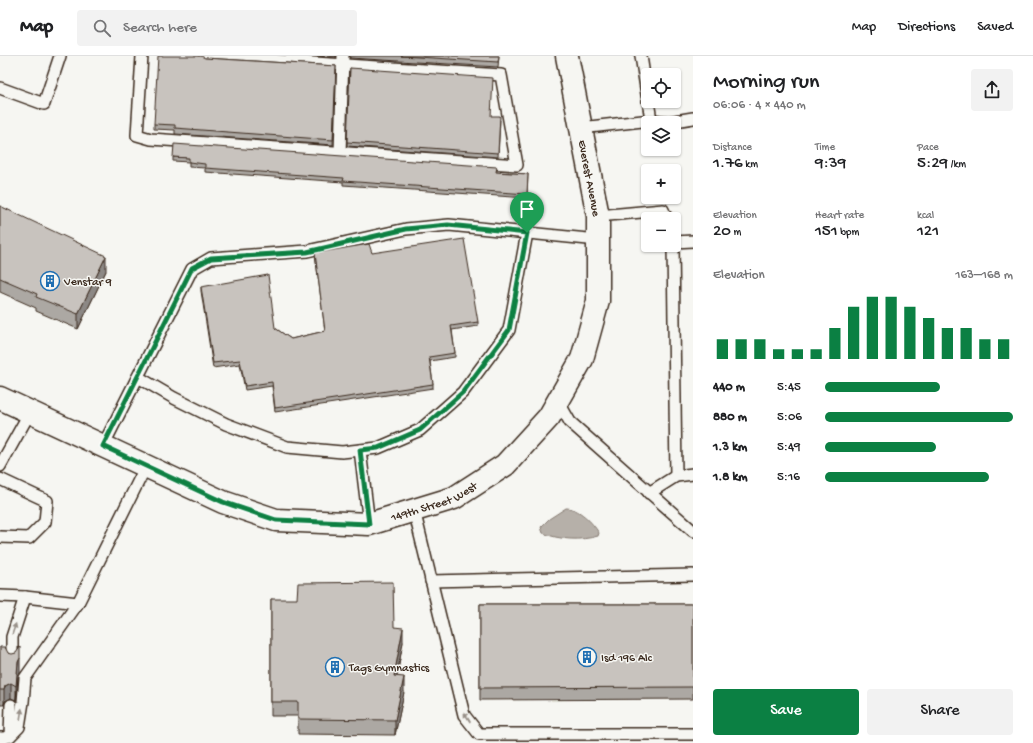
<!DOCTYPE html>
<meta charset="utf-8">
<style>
body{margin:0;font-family:"Gochi Hand",sans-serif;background:#f2f2f2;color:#202124;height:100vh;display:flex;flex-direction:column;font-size:15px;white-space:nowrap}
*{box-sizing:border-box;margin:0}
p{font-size:13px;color:#757577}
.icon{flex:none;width:22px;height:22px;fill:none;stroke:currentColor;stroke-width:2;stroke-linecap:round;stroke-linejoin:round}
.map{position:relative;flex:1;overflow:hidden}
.sheet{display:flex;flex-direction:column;background:#fff;width:340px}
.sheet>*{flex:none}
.buttons{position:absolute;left:641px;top:12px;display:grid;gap:8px}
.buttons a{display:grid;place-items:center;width:40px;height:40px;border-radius:4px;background:#fff;box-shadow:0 1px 3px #0004;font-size:20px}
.pin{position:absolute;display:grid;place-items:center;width:34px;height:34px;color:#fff;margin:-41px -17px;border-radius:50% 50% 50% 0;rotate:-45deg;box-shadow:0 0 4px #0007}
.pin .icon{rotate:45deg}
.round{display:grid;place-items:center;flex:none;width:42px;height:42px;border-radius:4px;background:#f2f2f2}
.overview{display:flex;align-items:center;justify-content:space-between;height:68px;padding:0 20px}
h1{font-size:22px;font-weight:600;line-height:30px}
.metrics{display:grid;grid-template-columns:repeat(3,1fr);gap:6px;height:68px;padding:4px 20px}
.metrics div{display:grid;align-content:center}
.metrics b{font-size:17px;font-weight:600}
.metrics small{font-size:11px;font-weight:400}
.metrics p{font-size:11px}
.chart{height:112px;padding:8px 20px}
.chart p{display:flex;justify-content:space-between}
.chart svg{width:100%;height:72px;margin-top:4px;stroke:#0b8043;stroke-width:6}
.primary-button{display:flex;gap:8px;margin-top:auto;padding:8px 20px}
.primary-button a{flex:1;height:46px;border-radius:4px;background:#0b8043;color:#fff;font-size:16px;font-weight:600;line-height:46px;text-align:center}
.primary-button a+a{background:#f2f2f2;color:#202124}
ul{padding:0 20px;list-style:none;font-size:13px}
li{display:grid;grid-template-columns:64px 48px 1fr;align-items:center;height:30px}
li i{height:10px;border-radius:5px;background:#0b8043}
header{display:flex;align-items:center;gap:24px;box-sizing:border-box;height:56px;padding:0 20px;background:#fff;border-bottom:1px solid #e0e0e0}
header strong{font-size:19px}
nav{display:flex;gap:22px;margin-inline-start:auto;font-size:14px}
.search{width:280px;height:36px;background:#f2f2f2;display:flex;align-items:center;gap:10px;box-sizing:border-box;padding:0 14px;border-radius:4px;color:#757577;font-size:15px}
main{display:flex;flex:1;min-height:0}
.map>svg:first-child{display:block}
</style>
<header>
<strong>Map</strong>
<div class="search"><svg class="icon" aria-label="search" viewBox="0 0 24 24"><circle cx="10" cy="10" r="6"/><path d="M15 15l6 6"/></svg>Search here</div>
<nav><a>Map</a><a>Directions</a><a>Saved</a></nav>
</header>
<main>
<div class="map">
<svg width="693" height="687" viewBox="0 0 693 687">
<rect width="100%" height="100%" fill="#f6f6f2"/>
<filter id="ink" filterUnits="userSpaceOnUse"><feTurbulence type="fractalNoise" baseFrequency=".025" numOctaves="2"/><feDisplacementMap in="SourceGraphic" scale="8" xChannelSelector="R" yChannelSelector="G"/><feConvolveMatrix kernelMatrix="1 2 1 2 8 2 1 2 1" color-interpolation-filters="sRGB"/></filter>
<g filter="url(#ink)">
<path fill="#b6b0a9" stroke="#857a71" d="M566,452c13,0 26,14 33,25l-1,3c-17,5 -39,4 -55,-3l-2,-6 8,-8z"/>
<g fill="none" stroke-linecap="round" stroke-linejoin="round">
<defs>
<g id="lane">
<path d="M142,0l-5,79 14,4 366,26 -16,-90 -296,-19"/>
<path d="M641,0l7,45"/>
<path d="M0,32l44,16 16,-48"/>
<path d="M651,64l18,2 24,-4"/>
<path d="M581,72l70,-8 -3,-19"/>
<path d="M340,97l3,-97"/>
<path d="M598,160l65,-6 4,9"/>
<path d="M674,186l19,-1"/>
<path d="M673,189l3,231"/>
<path d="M138,321l36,21 52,26 61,23 55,5 36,-4 42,-18 43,-38 46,-62 18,-97"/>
<path d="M558,345l12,21 123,109"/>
<path d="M103,390l89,-177 19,-11 96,-7 99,-22 43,-4 149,15"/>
<path d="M360,394l9,74"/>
<path d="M0,410l30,-54"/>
<path d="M0,423l47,22 -2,21 -16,16 -29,-1"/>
<path d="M649,437l27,-17 17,-2"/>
<path d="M414,454l50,205 15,19h214"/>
<path d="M431,525l262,-6"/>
<path d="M0,540l25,1 53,6"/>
<path d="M12,606v-25l13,-40"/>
<path d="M10,680l1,-31"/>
<path d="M0,682h4l6,-2 9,-9 4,-25 2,-24 53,-75 68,-137"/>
</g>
<g id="secondary">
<path id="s1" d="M0,342l223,104 53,18 93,4 85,-26 51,-33 44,-48 33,-58 16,-58v-85l-31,-160"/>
</g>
</defs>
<use href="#lane" stroke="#3b2a1e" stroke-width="14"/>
<use href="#secondary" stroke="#3b2a1e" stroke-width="25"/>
<use href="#lane" stroke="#f6f6f2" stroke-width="11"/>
<use href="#secondary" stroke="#f6f6f2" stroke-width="22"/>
</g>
<g fill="#aca8a3" stroke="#3b2a1e">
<path d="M314,0h22v1z"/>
<path d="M350,0h149l-1,11 -148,-9z"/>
<path d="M205,2l131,8 -3,79 -158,-11v-4l-21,-1v-5z"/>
<path d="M350,12l141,48 9,4 -2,37 -151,-11z"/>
<path d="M173,101l324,15 31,2 -1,24 -184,-13v-3l-138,-10v-4l-16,-1v-5l-16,-1z"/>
<path d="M0,150l106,65 -28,58 -42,-18v-3l-36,-16z"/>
<path d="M315,197h57l106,69v4l-26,4 3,23v4l-25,4 3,23v4l-158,24 -3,-26 -27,4 -5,-26 -27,4 -12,-77v-4l74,41 16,11 34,-8z"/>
<path d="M271,543l123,28 9,15 -6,34 7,16 -9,43 -97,-1v-18h-27z"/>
<path d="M480,548h213v95l-213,1z"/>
<path d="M0,591l20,26 -2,4 -2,23 -5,-2 -6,3 -1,4h-4z"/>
</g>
<g fill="#8c8885" stroke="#3b2a1e">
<path d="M106,200v15l-28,58v-15z"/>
<path d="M403,572v14l-9,49v-15z"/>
<path d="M20,602v15l-2,4 -2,23v-14l2,-24z"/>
<path d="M404,621v15l-9,43v-15z"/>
<path d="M11,627v15l-6,3 -1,4v-15l1,-4z"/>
</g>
<g fill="#c8c3be" stroke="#3b2a1e">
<path d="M158,0h43l4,2 131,8 -3,74 -158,-12v-3l-21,-1z"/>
<path d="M401,0h98l-1,6z"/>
<path d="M350,12l143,10 -2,38h9l-2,37 -151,-11z"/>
<path d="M174,88l323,23 -1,5 32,2 -1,20 -184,-13 1,-3 -139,-10v-4l-16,-2v-4l-16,-1z"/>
<path d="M0,150l106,50 -28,58 -42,-17 1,-3 -37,-16z"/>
<path d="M464,183l14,83 -27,4 4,27 -26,4 4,27 -158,24 -3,-26 -27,4 -5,-26 -27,3 -12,-76 67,-12 7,53 16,11 34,-8 -10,-78 54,-9 3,9z"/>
<path d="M393,526l1,45 9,1 -9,48 10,1 -9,43 -97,-1v-17h-27v-103h26l1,-16z"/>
<path d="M480,548h213v83l-213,1z"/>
<path d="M0,591h5l3,6 4,1 4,-1 4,-6v11l-2,4 -2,24 -5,-3 -6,3 -1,4h-4z"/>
</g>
<defs><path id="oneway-solid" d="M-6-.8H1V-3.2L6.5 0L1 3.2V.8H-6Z"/></defs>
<g fill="#989088">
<use href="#oneway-solid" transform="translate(14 573) rotate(-71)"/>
<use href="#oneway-solid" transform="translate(21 658) rotate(-81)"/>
<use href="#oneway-solid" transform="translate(467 661) rotate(-122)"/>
</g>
</g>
<g fill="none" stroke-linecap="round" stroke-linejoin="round" filter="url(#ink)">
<defs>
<path id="route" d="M448,169l79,8 -18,97 -46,62 -43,38 -42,18 -18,2 9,74 -93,-4 -53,-18 -120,-56 89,-178 19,-10 96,-6 99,-23z"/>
</defs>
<use href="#route" stroke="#fff" stroke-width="8"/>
<use href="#route" stroke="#0b8043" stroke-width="5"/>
</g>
<defs>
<symbol id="building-ring" viewBox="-11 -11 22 22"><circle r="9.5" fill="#f6f6f2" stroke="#1f6fb2" stroke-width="1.5"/><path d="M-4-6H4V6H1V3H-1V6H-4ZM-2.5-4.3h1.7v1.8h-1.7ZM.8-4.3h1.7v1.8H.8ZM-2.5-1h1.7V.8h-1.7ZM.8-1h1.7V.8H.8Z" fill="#1f6fb2"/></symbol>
</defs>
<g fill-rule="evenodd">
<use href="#building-ring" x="39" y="214" width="22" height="22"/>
<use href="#building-ring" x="576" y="590" width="22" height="22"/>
<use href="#building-ring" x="324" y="600" width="22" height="22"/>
</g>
<g text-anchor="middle" stroke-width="3" stroke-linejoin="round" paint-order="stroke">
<g font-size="12" fill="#3b2a1e" stroke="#f6f6f2">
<text transform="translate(590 122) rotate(79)" y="4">Everest Avenue</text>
<text dy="4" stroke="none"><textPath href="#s1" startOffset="464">149th Street West</textPath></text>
</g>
<g font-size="12" fill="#3b2a1e" stroke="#f6f6f2" text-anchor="start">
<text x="64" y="229">Venstar 9</text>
<text x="601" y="605">Isd 196 Alc</text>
<text x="349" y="615">Tags Gymnastics</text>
</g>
</g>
</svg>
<div class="buttons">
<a><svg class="icon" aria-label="locate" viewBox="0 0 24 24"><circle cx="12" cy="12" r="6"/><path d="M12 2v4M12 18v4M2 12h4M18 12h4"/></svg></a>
<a><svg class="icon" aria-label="layers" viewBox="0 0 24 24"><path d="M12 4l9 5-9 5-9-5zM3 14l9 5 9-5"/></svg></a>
<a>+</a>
<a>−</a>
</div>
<div class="pin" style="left:527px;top:177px;background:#1e9e55"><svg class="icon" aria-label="arrive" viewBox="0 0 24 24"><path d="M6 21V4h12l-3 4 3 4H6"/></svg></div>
</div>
<section class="sheet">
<div class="overview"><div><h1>Morning run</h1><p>06:06 · 4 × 440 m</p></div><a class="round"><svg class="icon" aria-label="share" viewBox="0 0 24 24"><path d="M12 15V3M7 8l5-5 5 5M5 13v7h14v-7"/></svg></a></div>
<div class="metrics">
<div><p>Distance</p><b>1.76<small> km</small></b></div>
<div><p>Time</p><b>9:39</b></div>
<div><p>Pace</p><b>5:29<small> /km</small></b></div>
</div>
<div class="metrics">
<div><p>Elevation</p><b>20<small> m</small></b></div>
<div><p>Heart rate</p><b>151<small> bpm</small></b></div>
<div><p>kcal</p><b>121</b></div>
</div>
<div class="chart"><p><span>Elevation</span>163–168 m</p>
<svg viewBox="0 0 160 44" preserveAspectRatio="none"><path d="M5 44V32M15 44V32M25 44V32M35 44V38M45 44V38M55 44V38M65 44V25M75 44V12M85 44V6M95 44V6M105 44V12M115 44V19M125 44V25M135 44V25M145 44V32M155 44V32"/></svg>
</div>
<ul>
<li><b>440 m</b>5:45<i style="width:61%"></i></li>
<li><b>880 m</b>5:06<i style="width:100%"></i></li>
<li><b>1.3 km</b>5:49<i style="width:59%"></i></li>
<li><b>1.8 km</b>5:16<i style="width:87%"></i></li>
</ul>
<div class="primary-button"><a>Save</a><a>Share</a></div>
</section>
</main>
